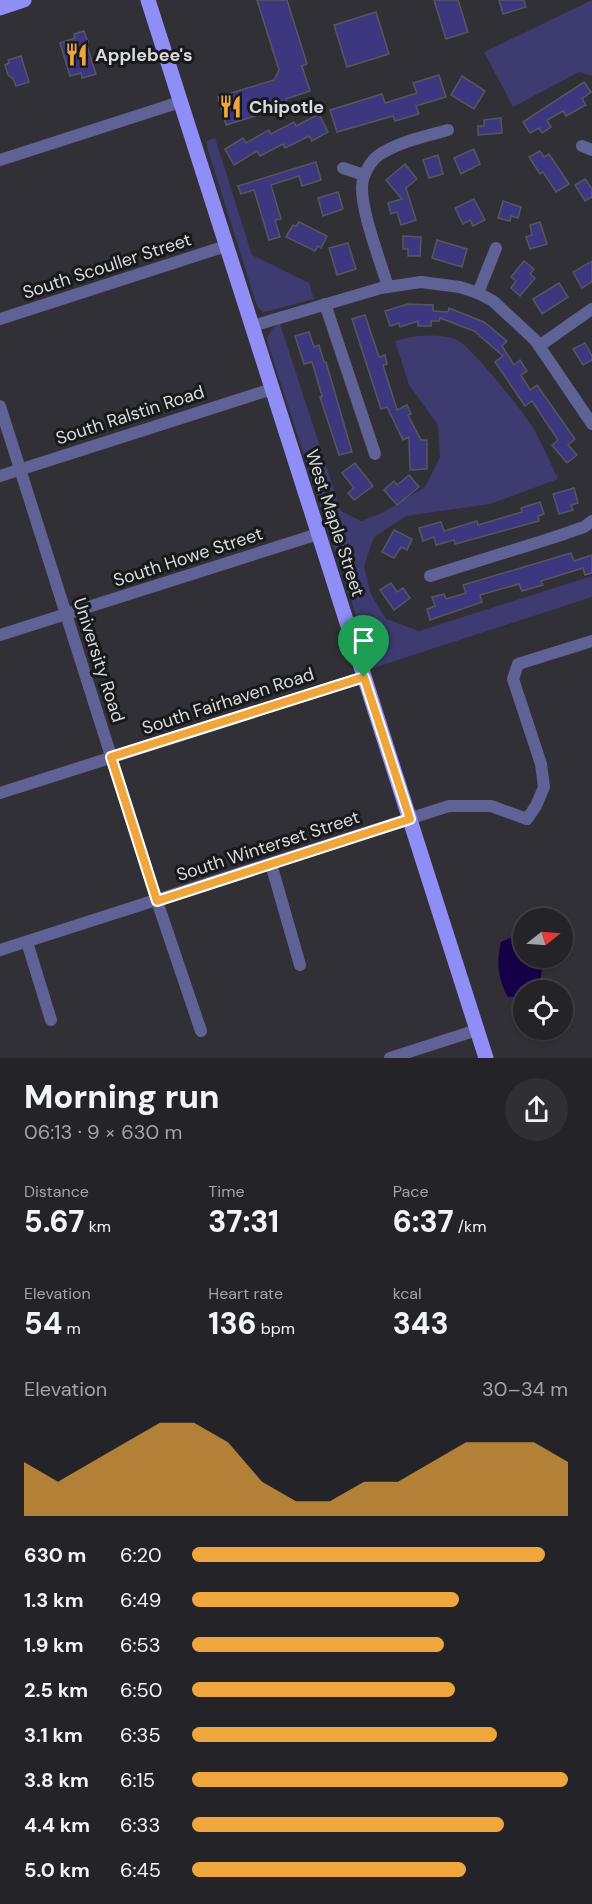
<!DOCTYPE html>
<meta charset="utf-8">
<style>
body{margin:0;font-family:"DM Sans",sans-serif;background:#303034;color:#f1f3f6;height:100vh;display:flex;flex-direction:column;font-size:22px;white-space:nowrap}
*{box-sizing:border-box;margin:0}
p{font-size:20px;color:#a3a4a8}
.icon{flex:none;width:33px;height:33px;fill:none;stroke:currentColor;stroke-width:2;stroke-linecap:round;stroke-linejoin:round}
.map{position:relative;height:1058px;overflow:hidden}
.side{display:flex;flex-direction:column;background:#242428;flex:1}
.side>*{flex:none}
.needle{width:39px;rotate:73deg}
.controls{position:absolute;left:513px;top:908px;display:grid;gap:12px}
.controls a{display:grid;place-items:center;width:60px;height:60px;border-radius:50%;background:#242428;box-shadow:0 2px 4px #0004,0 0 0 2px #414145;font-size:30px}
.pin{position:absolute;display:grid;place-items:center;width:51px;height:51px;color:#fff;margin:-62px -26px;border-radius:50% 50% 50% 0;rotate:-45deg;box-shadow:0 0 6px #0007}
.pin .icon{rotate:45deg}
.round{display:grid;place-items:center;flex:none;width:63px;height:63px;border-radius:32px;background:#303034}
.summary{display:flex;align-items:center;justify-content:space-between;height:102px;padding:0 24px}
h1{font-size:33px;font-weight:800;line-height:45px}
.figures{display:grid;grid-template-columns:repeat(3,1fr);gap:9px;height:102px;padding:6px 24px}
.figures div{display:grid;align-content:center}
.figures b{font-size:30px;font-weight:800}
.figures small{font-size:16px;font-weight:400}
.figures p{font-size:16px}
.chart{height:168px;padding:12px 24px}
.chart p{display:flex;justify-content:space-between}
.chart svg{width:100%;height:108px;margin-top:6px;fill:#efa73d;opacity:.7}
ul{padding:0 24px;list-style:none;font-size:20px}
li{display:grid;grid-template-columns:96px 72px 1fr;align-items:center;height:45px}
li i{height:15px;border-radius:8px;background:#efa73d}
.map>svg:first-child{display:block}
</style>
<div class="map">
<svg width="592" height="1058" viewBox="0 0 592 1058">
<rect width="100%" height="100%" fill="#303036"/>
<g fill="#3d3b70">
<path d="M592,0v76l-13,-4 -66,35 -29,-55z"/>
<path d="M215,138l37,117 57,28 5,16 -45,12 -6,1 -6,-6 -50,-159v-6z"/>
<path d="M280,324l61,187 20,10 21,-8 43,-26 15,-30 -2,-32 -29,-40 -14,-44c18,-6 42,-8 60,-2 15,5 69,74 79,90 9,16 16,34 24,50l-68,25 -84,12 -32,21 -10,29 7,28 15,25 33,12 173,-55v21l-219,71 -106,-327c2,-9 4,-13 13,-17z"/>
</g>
<path fill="#150048" d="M523,937l1,20h21l-5,23 -6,10h-10l-1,7h-15c-10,-17 -12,-36 -7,-55l9,-4z"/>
<g fill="#3d3780" stroke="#56575d" stroke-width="1.5">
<path d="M257,0h30l20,64 -5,2 8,25 -24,8 2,7 -62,19 -8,-28 56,-17 5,-10z"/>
<path d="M434,0h24l10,32 -22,7z"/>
<path d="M499,0h25l2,7 -23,7z"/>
<path d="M376,12l13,42 -42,13 -13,-42z"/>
<path d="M84,31l4,11 -2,1 10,31 -14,4 -1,-5 -11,3 -10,-33 15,-5 -1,-4z"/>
<path d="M21,56l8,26 -13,4 -3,-7 -5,-4 -3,-10 4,-2 -1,-3z"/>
<path d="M439,75l7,22 -30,9 3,8 -24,7 -2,-5 -56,16 -7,-22 52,-16 3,9 32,-10 -4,-10z"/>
<path d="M462,76l23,15 -11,18 -23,-14z"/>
<path d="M584,82l7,10 -9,7 4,6 -20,11 -3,-5 -16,9 4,7 -9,6 -3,-5 -9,5 -7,-11z"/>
<path d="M319,114l9,18 -16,9 -3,-5 -24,12 -2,-4 -23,12 -3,-5 -23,14 -9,-16 18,-11 3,5 23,-13 2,4 23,-12 2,4z"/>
<path d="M501,118l1,15 -24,2v-9h6v-6z"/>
<path d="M474,149l6,15 -19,10 -7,-16z"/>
<path d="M540,151l4,6 5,-3 20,30 -13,8 -13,-20 -3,2 -11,-17z"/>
<path d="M438,155l5,19 -14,4 -6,-18z"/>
<path d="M316,162l5,18 -19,6 -3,-10 -28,9 10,34 -6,1 5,17 -11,3 -15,-50 -13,4 -3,-8z"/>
<path d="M405,164l12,15 -11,9 10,32 -15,5 -4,-13 -6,2 -3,-11 14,-4 -16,-19z"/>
<path d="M585,179l7,10v8l-7,4 -10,-16z"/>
<path d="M338,192l5,17 -20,7 -5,-18z"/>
<path d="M474,199l11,21 -12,6 -3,-6 -7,4 -8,-16z"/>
<path d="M503,201l18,6 -3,11 -7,-2 -1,5 -12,-3z"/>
<path d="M299,222l28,14 -6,12 -3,-2 -3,5 -29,-14 7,-12 3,1z"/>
<path d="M540,222l7,22 -17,5 -4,-12 6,-2 -2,-10z"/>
<path d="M403,236l18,1 -1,19h-12v-7h-5z"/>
<path d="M437,240l30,9 -5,18 -30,-9z"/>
<path d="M348,243l8,26 -19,6 -8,-27z"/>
<path d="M524,261l10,8 -4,5 5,4 -15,18 -9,-8 5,-7 -5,-4z"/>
<path d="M592,261v21l-10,6 -9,-16z"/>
<path d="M559,283l9,14 -26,17 -9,-15z"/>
<path d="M408,304l25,1v6l15,1 1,-4 35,14 23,19 -5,5 12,19 6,-5 7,11 -6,4 9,15 7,-5 38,54 -7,6 9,10 -10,8 -15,-18 6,-5 -26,-39 -7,5 -30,-44 8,-6 -29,-25 -34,-13 -1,3h-8v5h-13v-5l-18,6 -1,-4 -9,3 -5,-15z"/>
<path d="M365,315l14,42 6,-2 2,9 -4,1 14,45 10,-5 4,9 -3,1 13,25h6v29l-17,1 -1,-33 -6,3 -16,-33 -6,2 -29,-90z"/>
<path d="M309,332l5,15 5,-2 5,17h2l26,90 -13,3 -19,-58 2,-1 -10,-34 -8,2 -9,-28z"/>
<path d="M585,343l7,13v4l-9,5 -10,-16z"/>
<path d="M355,463l18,23 -19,14 -6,-7 6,-5 -12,-15z"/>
<path d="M409,475l10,12 -22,18 -13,-15 10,-9 3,4z"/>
<path d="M574,488l4,15 -7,2 2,5 -14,4 -6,-20z"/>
<path d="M540,502l4,12 -6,2 1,5 -84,23 -1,-4 -18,5 -2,-8 -11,4 -4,-13 22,-6 3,9 33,-10 1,4 44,-13 -1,-4z"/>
<path d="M394,530l18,9 -5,11 -6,-3 -7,11 -12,-6z"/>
<path d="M571,553l3,8 18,-6v18l-7,2 -2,-7 -42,13 2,4 -21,6 -3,-7 -39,11 2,7 -52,18 -3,-11 8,-3 -3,-9 12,-3 2,5 20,-6 -3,-8z"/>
<path d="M391,583l6,9 6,-4 7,10 -16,12 -14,-20z"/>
</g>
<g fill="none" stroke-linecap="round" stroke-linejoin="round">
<g stroke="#606194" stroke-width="12">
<path d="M582,146l10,4"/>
<path d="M0,160l180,-58"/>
<path d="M343,168l21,7"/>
<path d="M388,287c-8,-27 -26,-73 -26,-99 0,-13 9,-29 20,-35 20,-12 44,-17 66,-23"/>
<path d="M478,293l18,-45"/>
<path d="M325,304l50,150"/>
<path d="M0,319l226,-73"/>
<path d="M252,326l129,-38 40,-6 39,5 18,6 15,8 42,39 57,84"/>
<path d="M539,346l53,-37"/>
<path d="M0,406l157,495 44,130"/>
<path d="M0,476l272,-87"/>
<path d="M430,576l125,-39 29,-10 8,-6"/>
<path d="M0,635l318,-101"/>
<path d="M0,793l364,-116"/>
<path d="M271,864l29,101"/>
<path d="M27,942l24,78"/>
<path d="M0,950l449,-144h42l36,13 9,-13 8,-19 -3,-23 -28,-85 5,-15 74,-23"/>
<path d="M390,1058l87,-28"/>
</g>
<g stroke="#908df6" stroke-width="15">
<path d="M148,0l338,1058"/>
<path d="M0,8l24,-8"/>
</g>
</g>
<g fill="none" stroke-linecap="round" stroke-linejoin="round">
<defs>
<path id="route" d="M364,677l46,142 -253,82 -46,-144z"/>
</defs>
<use href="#route" stroke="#fff" stroke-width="12"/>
<use href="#route" stroke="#efa73d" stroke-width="8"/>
</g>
<defs>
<symbol id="restaurant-bare" viewBox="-9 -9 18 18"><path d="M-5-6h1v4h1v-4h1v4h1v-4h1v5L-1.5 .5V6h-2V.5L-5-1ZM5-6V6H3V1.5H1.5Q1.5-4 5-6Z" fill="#efa73d" stroke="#18191b" stroke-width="2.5" paint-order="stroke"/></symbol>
</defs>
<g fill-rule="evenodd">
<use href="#restaurant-bare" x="60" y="38" width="33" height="33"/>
<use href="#restaurant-bare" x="214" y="90" width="33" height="33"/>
</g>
<g text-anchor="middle" stroke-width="6" stroke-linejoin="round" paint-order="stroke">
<g font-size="18" font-weight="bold" fill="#d9dadd" stroke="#18191b" text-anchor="start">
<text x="95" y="61">Applebee's</text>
<text x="249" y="113">Chipotle</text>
</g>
<g font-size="18" fill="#d9dadd" stroke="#18191b">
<text transform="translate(107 266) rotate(-18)" y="6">South Scouller Street</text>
<text transform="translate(130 415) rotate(-18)" y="6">South Ralstin Road</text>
<text transform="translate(335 523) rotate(72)" y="6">West Maple Street</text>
<text transform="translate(188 557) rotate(-18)" y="6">South Howe Street</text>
<text transform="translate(99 660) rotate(72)" y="6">University Road</text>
<text transform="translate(228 701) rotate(-18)" y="6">South Fairhaven Road</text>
<text transform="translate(268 846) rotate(-18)" y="6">South Winterset Street</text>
</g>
</g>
</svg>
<div class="controls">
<a><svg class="needle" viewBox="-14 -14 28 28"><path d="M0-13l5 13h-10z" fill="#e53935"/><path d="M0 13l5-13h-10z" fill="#a3a4a8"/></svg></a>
<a><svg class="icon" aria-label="locate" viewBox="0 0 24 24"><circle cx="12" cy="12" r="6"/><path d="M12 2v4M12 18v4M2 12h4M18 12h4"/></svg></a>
</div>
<div class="pin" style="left:364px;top:677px;background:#1e9e55"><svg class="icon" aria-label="arrive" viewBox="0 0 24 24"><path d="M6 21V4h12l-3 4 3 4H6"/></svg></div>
</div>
<section class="side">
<div class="summary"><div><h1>Morning run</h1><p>06:13 · 9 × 630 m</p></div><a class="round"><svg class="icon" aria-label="share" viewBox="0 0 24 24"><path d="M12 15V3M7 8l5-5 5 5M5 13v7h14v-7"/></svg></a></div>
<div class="figures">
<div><p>Distance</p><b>5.67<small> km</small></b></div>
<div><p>Time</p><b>37:31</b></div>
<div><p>Pace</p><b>6:37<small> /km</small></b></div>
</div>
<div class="figures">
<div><p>Elevation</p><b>54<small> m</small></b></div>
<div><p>Heart rate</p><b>136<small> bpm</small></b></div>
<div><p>kcal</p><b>343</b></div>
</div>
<div class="chart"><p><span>Elevation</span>30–34 m</p>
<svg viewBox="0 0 160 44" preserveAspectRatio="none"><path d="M0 44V22L10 30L20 22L30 14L40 6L50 6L60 14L70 30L80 38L90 38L100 30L110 30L120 22L130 14L140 14L150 14L160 22V44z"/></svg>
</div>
<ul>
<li><b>630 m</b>6:20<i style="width:94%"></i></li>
<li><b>1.3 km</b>6:49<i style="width:71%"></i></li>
<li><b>1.9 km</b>6:53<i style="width:67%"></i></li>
<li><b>2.5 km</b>6:50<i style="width:70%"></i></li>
<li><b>3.1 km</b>6:35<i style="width:81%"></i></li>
<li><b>3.8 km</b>6:15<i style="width:100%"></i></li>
<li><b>4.4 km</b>6:33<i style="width:83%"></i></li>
<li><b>5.0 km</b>6:45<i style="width:73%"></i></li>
</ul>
</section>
